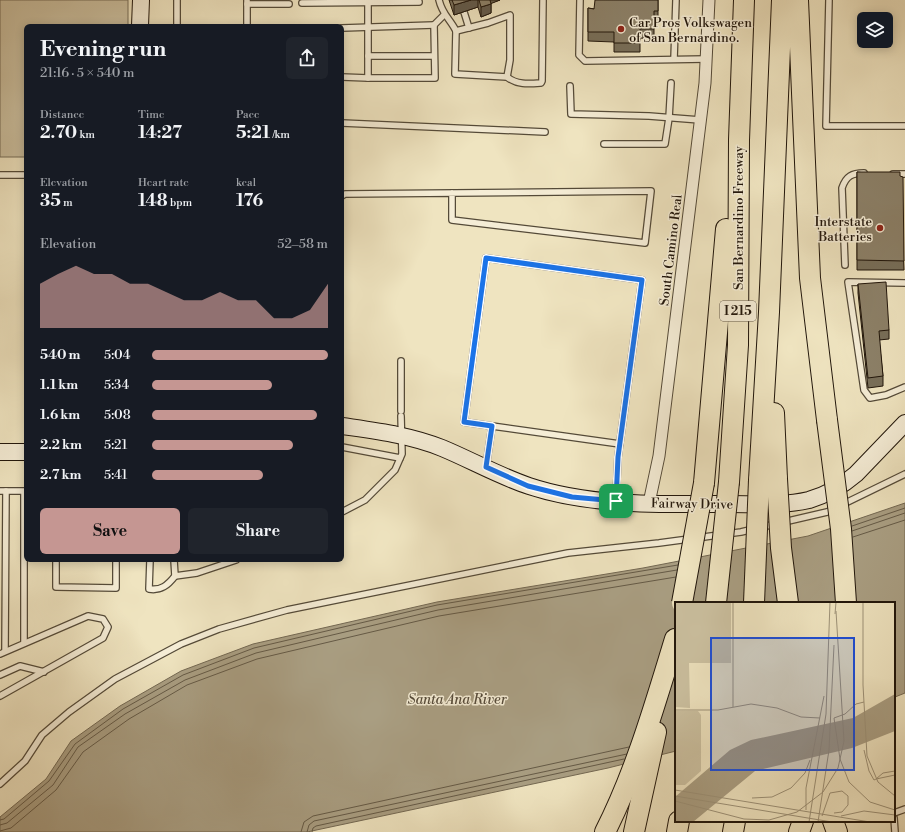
<!DOCTYPE html>
<meta charset="utf-8">
<style>
body{margin:0;font-family:"Libre Bodoni",serif;background:#20242c;color:#f1f3f6;height:100vh;display:flex;flex-direction:column;font-size:15px;white-space:nowrap}
*{box-sizing:border-box;margin:0}
p{font-size:13px;color:#9ea1a6}
.icon{flex:none;width:22px;height:22px;fill:none;stroke:currentColor;stroke-width:2;stroke-linecap:round;stroke-linejoin:round}
.map{position:relative;flex:1;overflow:hidden}
.details{position:absolute;left:24px;top:24px;width:320px;height:538px;display:flex;flex-direction:column;background:#171b24;border-radius:6px;box-shadow:0 2px 10px #0003}
.details>*{flex:none}
.controls{position:absolute;left:857px;top:12px;display:grid;gap:8px}
.controls a{display:grid;place-items:center;width:36px;height:36px;border-radius:6px;background:#171b24;box-shadow:0 2px 10px #0003;font-size:20px}
.pin{position:absolute;display:grid;place-items:center;width:34px;height:34px;color:#fff;margin:-17px;border-radius:8px;box-shadow:0 2px 6px #0006}
.round{display:grid;place-items:center;flex:none;width:42px;height:42px;border-radius:6px;background:#20242c}
.headline{display:flex;align-items:center;justify-content:space-between;height:68px;padding:0 16px}
h1{font-size:22px;font-weight:700;line-height:30px}
.stats{display:grid;grid-template-columns:repeat(3,1fr);gap:6px;height:68px;padding:4px 16px}
.stats div{display:grid;align-content:center}
.stats b{font-size:17px;font-weight:700}
.stats small{font-size:11px;font-weight:400}
.stats p{font-size:11px}
.chart{height:112px;padding:8px 16px}
.chart p{display:flex;justify-content:space-between}
.chart svg{width:100%;height:72px;margin-top:4px;fill:#c59692;opacity:.7}
.primary-button{display:flex;gap:8px;margin-top:auto;padding:8px 16px}
.primary-button a{flex:1;height:46px;border-radius:6px;background:#c59692;color:#111;font-size:16px;font-weight:700;line-height:46px;text-align:center}
.primary-button a+a{background:#20242c;color:#f1f3f6}
ul{padding:0 16px;list-style:none;font-size:13px}
li{display:grid;grid-template-columns:64px 48px 1fr;align-items:center;height:30px}
li i{height:10px;border-radius:5px;background:#c59692}
.map>svg:first-child{display:block}
</style>
<div class="map">
<svg width="905" height="832" viewBox="0 0 905 832">
<rect width="100%" height="100%" fill="#efe4c0"/>
<filter id="stains"><feTurbulence type="fractalNoise" baseFrequency=".005" numOctaves="4"/><feColorMatrix values="0 0 0 0 .2 0 0 0 0 .09 0 0 0 0 .02 0 0 0 .5 -.17"/></filter>
<radialGradient id="worn" r=".72"><stop offset=".6" stop-color="#630" stop-opacity="0"/><stop offset="1" stop-color="#630" stop-opacity=".3"/></radialGradient>
<path fill="#ccc1a1" stroke="#766c56" d="M0,0h128v26h-102v131h-26z"/>
<path fill="#a99e82" stroke="#736852" d="M905,503v190l-10,4 -1,-94h-218v148l-68,17 -301,64h-307v-15l46,-38 25,-38 49,-35 61,-35 72,-27 184,-42 206,-34 165,-32z"/>
<g fill="none" stroke-linecap="round" stroke-linejoin="round">
<g stroke="#655a46" stroke-width="1">
<path d="M852,526l53,-18"/>
<path d="M852,531l53,-18"/>
<path d="M853,537l52,-17"/>
<path d="M0,820l4,-1 45,-38 26,-37 48,-35 60,-34 71,-27 183,-43 241,-40"/>
<path d="M0,825l7,-2 46,-38 25,-38 47,-33 60,-34 71,-27 182,-43 239,-40"/>
<path d="M0,831l11,-3 45,-38 27,-38 46,-33 58,-34 70,-26 182,-43 237,-39"/>
<path d="M301,832l3,-10 9,-6 316,-69"/>
<path d="M307,832l2,-7 5,-4 313,-67"/>
<path d="M312,832l1,-4 3,-2 308,-67"/>
</g>
<defs>
<g id="lane">
<path d="M368,0v78h67l-1,-53 10,-10"/>
<path d="M439,0c3,14 11,19 17,31l-1,43 52,3c10,8 21,7 34,6l1,-2 1,-81"/>
<path d="M580,0l-1,55 6,6 121,-2"/>
<path d="M829,0l-3,126h79"/>
<path d="M302,3l117,-1"/>
<path d="M247,4h42"/>
<path d="M464,12l5,16"/>
<path d="M177,26v-26"/>
<path d="M247,26v-26"/>
<path d="M342,28l92,-3"/>
<path d="M456,31l32,-8 22,-8v45l-3,17"/>
<path d="M368,56h66"/>
<path d="M674,59l2,-59"/>
<path d="M342,77l26,1"/>
<path d="M570,86l1,28 78,2 51,4"/>
<path d="M342,123l203,9"/>
<path d="M604,144h61l4,-26 2,-35"/>
<path d="M893,174h12"/>
<path d="M0,175h26"/>
<path d="M342,196l3,-2 306,-3 -6,52 -193,-23v-27"/>
<path d="M845,265l-3,-77c4,-12 10,-15 22,-15"/>
<path d="M905,283l-57,-1 16,108 6,8 16,-3 19,-8"/>
<path d="M401,411v-50"/>
<path d="M492,426l128,18"/>
<path d="M342,447l58,11"/>
<path d="M486,467l6,-41 -28,-4 22,-164 156,22 -24,177 -2,43"/>
<path d="M0,491h24v152"/>
<path d="M342,512l23,-12 30,-30 7,-16 -1,-38"/>
<path d="M784,522l43,-10 78,-38"/>
<path d="M56,560v27l60,1v-28"/>
<path d="M150,560l-1,29c12,2 19,-4 26,-13"/>
<path d="M174,560l1,16 22,-3 39,-13"/>
<path d="M5,651l1,-160"/>
<path d="M0,654l88,-38 15,3 5,8 -5,11 -103,58"/>
<path d="M0,675l20,-9 24,6"/>
<path d="M0,784l25,-23 17,-26 27,-23 46,-33 66,-35 38,-15 68,-19 281,-57 91,-10 82,-11 34,-8"/>
<path d="M894,813l11,-4"/>
<path d="M894,818l1,14"/>
</g>
<path id="street" d="M649,503l10,-47 46,-373 4,-83"/>
<g id="secondary">
<path d="M140,26l1,-26"/>
<path d="M342,426c34,5 68,9 100,22 29,12 57,28 87,38 63,21 135,18 201,18 26,0 53,2 79,-4 17,-5 33,-14 47,-26l49,-51"/>
<path d="M0,452h26"/>
</g>
<g id="highway">
<path d="M798,0l12,278 17,142"/>
<path d="M774,413l3,66"/>
<path d="M759,480l10,-168 13,-312"/>
<path d="M729,482l9,-137 1,-205 5,-140"/>
<path d="M704,483l22,-254"/>
<path d="M833,821l4,11"/>
<path d="M605,832c31,-61 50,-128 70,-193"/>
<path d="M634,832l22,-100"/>
<path d="M677,832l2,-11"/>
<path d="M733,832l2,-11"/>
<path d="M799,832l4,-11"/>
</g>
</defs>
<use href="#lane" stroke="#544a38" stroke-width="8"/>
<use href="#street" stroke="#544a38" stroke-width="13"/>
<use href="#secondary" stroke="#21160b" stroke-width="18"/>
<use href="#highway" stroke="#21160b" stroke-width="22"/>
<use href="#lane" stroke="#f5edd6" stroke-width="5.5"/>
<use href="#street" stroke="#f5edd6" stroke-width="11"/>
<use href="#secondary" stroke="#f5edd6" stroke-width="16"/>
<use href="#highway" stroke="#efe4c0" stroke-width="20"/>
<defs>
<g id="highway-bridge">
<path d="M827,420l14,109 5,74"/>
<path d="M777,479l4,69 7,55"/>
<path d="M682,603l22,-120"/>
<path d="M716,603l13,-121"/>
<path d="M754,603l5,-123"/>
</g>
</defs>
<use href="#highway-bridge" stroke="#21160b" stroke-width="22" stroke-linecap="butt"/>
<use href="#highway-bridge" stroke="#efe4c0" stroke-width="20"/>
</g>
<g fill="#786f5a" stroke="#21160b">
<path d="M449,0h51l-9,3v10l-10,4 -3,-10 -24,8z"/>
<path d="M658,0v20h-4v19l-14,-1v14h-26v-10l-26,-1v-33l6,1z"/>
<path d="M857,172l43,5 4,93h-47z"/>
<path d="M858,284l31,46v9l-10,1 4,36v10l-15,2 -10,-95z"/>
</g>
<g fill="#625a4a" stroke="#21160b">
<path d="M471,0h7v7l-24,8v-10z"/>
<path d="M490,0h10l-10,4z"/>
<path d="M491,4v9l-10,4v-10z"/>
</g>
<g fill="#8c8169" stroke="#21160b">
<path d="M452,0h19l-17,5z"/>
<path d="M479,0h11l1,4 -10,3z"/>
<path d="M595,0h63v11h-4v18h-14v14h-26v-11h-26v-24l6,1z"/>
<path d="M857,172h43v4l3,1 1,84 -47,-1z"/>
<path d="M886,282l3,48 -10,1 4,45 -15,2 -10,-94z"/>
</g>
<g fill="none" stroke-linecap="round" stroke-linejoin="round">
<defs>
<path id="route" d="M486,258l156,22 -24,177 -2,44 -44,-4 -44,-11 -42,-19 6,-41 -28,-4z"/>
</defs>
<use href="#route" stroke="#fff" stroke-width="8"/>
<use href="#route" stroke="#1a73e8" stroke-width="5"/>
</g>
<g fill="#8f2418" stroke="#f5edd6" stroke-width="1.5">
<circle cx="621" cy="29" r="4"/>
<circle cx="880" cy="228" r="4"/>
</g>
<g text-anchor="middle" stroke-width="3" stroke-linejoin="round" paint-order="stroke">
<rect fill="#f5edd6" stroke="#615648" stroke-width="1" x="720" y="301" width="36" height="20" rx="3"/>
<g font-size="12" font-weight="bold" fill="#21160b">
<text x="738" y="315">I 215</text>
</g>
<g font-size="13" fill="#21160b" stroke="#f5edd6" text-anchor="start">
<text x="629" y="27">Car Pros Volkswagen<tspan x="629" dy="15">of San Bernardino.</tspan></text>
<text x="872" y="226" text-anchor="end">Interstate<tspan x="872" dy="15">Batteries</tspan></text>
</g>
<g font-size="13" fill="#21160b" stroke="#f5edd6">
<text transform="translate(738 218) rotate(-90)" y="5">San Bernardino Freeway</text>
<text transform="translate(670 250) rotate(-83)" y="5">South Camino Real</text>
<text transform="translate(692 503) rotate(1)" y="5">Fairway Drive</text>
</g>
<g font-size="14" font-style="italic" fill="#574c3b" stroke="#f5edd6">
<text x="457" y="704">Santa Ana River</text>
</g>
</g>
<g transform="translate(675 602)">
<rect width="220" height="220" fill="#efe4c0"/>
<path d="M0,0h56v61h-42l1,45 -15,-1zM0,109h23l3,4v56l-16,14h-10z" fill="#ccc1a1"/>
<path d="M220,92v37l-43,17 -97,23 -62,51h-18v-25l55,-47 21,-10 102,-22z" fill="#a99e82"/>
<path fill="none" stroke="#9d9278" stroke-width="1" d="M188,0v83l4,71 11,26 17,14M160,12l1,-12M58,105v-105M0,108h43l33,-6 26,4 24,9 19,1M159,116l11,-4 11,-10 8,-2M159,116l6,41 9,23 21,20 25,8M189,148l5,21 5,9 2,-1M201,177l7,-6 12,-2M201,177l19,-4M0,188l195,32M0,194l157,26M77,196l20,-1 19,-9 14,-15 5,-13M0,199l69,18 25,1 28,-8 26,-20 15,-24 6,-27 -8,-130M131,208v-22l18,-92M147,214l8,-23 12,-2 6,5v9l-6,7 -8,1M166,214l23,-5 31,4M134,220l17,-108 4,-112M143,220l11,-72 5,-105"/>
<path fill="#1d4ed8" fill-opacity="0.15" stroke="#1d4ed8" stroke-width="2" d="M36,36h143v132h-143z"/>
<rect width="220" height="220" fill="none" stroke="#21160b" stroke-width="2"/>
</g>
<rect width="100%" height="100%" filter="url(#stains)"/>
<rect width="100%" height="100%" fill="url(#worn)"/>
</svg>
<div class="controls">
<a><svg class="icon" aria-label="layers" viewBox="0 0 24 24"><path d="M12 4l9 5-9 5-9-5zM3 14l9 5 9-5"/></svg></a>
</div>
<div class="pin" style="left:616px;top:501px;background:#1e9e55"><svg class="icon" aria-label="arrive" viewBox="0 0 24 24"><path d="M6 21V4h12l-3 4 3 4H6"/></svg></div>
<section class="details">
<div class="headline"><div><h1>Evening run</h1><p>21:16 · 5 × 540 m</p></div><a class="round"><svg class="icon" aria-label="share" viewBox="0 0 24 24"><path d="M12 15V3M7 8l5-5 5 5M5 13v7h14v-7"/></svg></a></div>
<div class="stats">
<div><p>Distance</p><b>2.70<small> km</small></b></div>
<div><p>Time</p><b>14:27</b></div>
<div><p>Pace</p><b>5:21<small> /km</small></b></div>
</div>
<div class="stats">
<div><p>Elevation</p><b>35<small> m</small></b></div>
<div><p>Heart rate</p><b>148<small> bpm</small></b></div>
<div><p>kcal</p><b>176</b></div>
</div>
<div class="chart"><p><span>Elevation</span>52–58 m</p>
<svg viewBox="0 0 160 44" preserveAspectRatio="none"><path d="M0 44V17L10 11L20 6L30 11L40 11L50 17L60 17L70 22L80 27L90 27L100 22L110 27L120 27L130 38L140 38L150 33L160 17V44z"/></svg>
</div>
<ul>
<li><b>540 m</b>5:04<i style="width:100%"></i></li>
<li><b>1.1 km</b>5:34<i style="width:68%"></i></li>
<li><b>1.6 km</b>5:08<i style="width:94%"></i></li>
<li><b>2.2 km</b>5:21<i style="width:80%"></i></li>
<li><b>2.7 km</b>5:41<i style="width:63%"></i></li>
</ul>
<div class="primary-button"><a>Save</a><a>Share</a></div>
</section>
</div>
